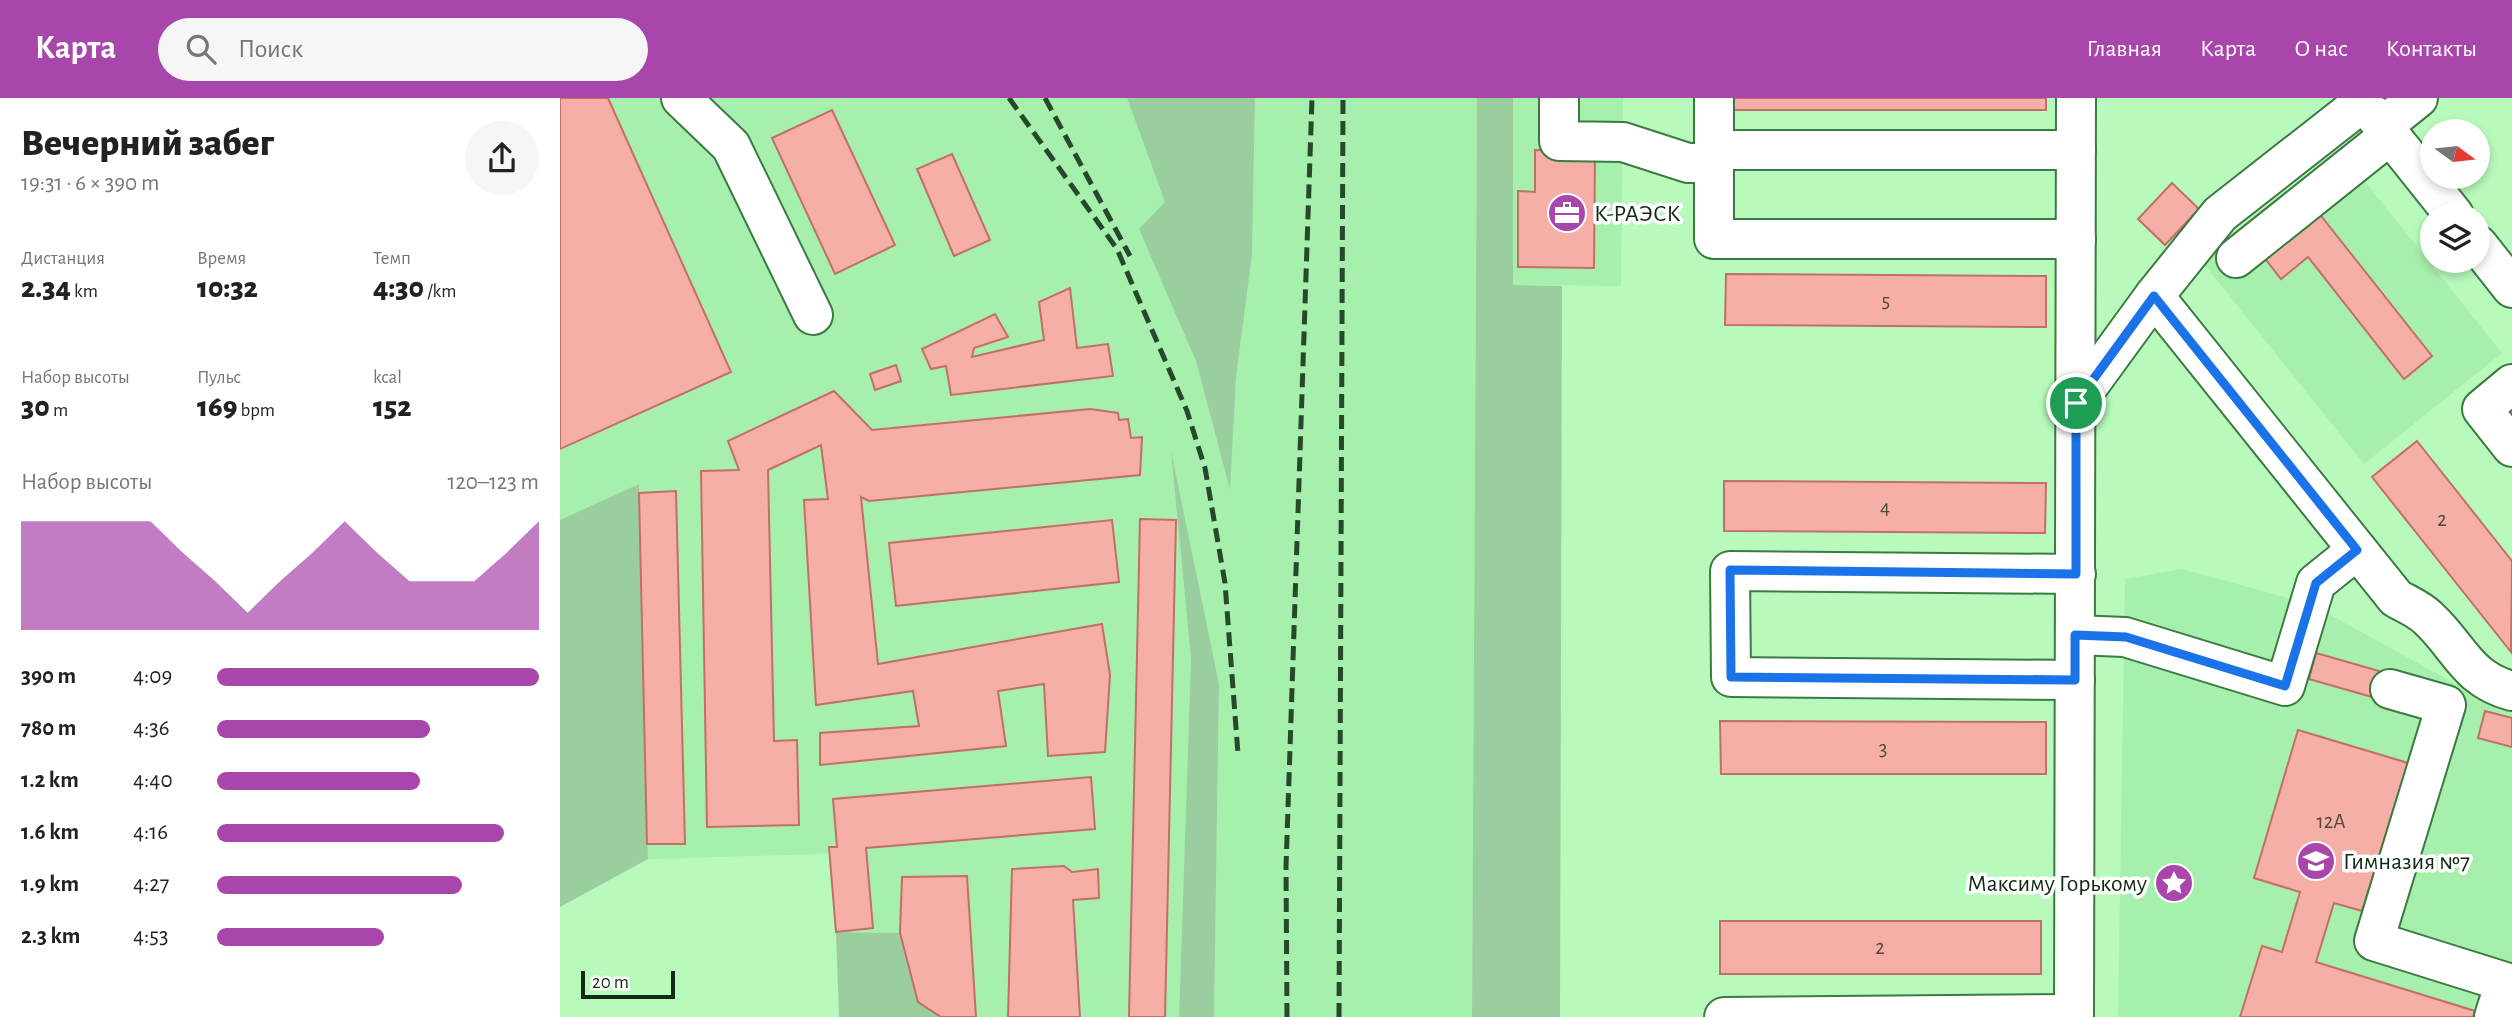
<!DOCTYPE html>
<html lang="ru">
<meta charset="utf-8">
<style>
body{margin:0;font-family:"Alegreya Sans",sans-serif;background:#f6f6f6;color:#222;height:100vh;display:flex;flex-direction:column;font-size:26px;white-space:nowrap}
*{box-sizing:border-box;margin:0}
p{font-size:23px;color:#767676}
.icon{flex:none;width:38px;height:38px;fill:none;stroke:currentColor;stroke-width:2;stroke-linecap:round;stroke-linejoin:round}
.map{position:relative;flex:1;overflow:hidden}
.sheet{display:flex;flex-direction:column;background:#fff;width:560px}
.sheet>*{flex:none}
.needle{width:46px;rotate:105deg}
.buttons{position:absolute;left:1860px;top:21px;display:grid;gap:14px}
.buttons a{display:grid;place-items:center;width:70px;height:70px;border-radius:50%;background:#fff;box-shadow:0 4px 10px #0003;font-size:35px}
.scale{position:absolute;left:21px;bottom:18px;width:94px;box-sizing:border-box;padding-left:7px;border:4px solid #102a14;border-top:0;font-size:19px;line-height:24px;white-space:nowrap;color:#102a14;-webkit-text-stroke:5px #fff;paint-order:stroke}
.pin{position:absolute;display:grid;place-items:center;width:60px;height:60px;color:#fff;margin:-30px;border:4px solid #fff;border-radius:50%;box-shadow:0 2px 7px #0007}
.round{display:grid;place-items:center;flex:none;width:74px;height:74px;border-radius:37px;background:#f6f6f6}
.headline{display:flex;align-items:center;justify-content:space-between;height:119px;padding:0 21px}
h1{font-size:38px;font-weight:800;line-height:52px}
.figures{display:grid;grid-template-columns:repeat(3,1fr);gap:10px;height:119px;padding:7px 21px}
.figures div{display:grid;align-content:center}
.figures b{font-size:30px;font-weight:800}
.figures small{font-size:19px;font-weight:400}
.figures p{font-size:19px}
.chart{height:196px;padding:14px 21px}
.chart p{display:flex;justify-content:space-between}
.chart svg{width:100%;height:126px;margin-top:7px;fill:#a946ac;opacity:.7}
ul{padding:0 21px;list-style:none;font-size:23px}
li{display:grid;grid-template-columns:112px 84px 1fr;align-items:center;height:52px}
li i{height:18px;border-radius:9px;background:#a946ac}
header{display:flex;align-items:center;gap:42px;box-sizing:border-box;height:98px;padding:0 35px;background:#a946ac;color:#fff}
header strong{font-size:33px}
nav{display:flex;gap:38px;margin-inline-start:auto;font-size:24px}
.search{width:490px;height:63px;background:#f6f6f6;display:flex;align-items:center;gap:18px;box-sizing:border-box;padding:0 24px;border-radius:38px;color:#767676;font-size:26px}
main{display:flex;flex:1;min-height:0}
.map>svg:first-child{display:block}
</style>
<header>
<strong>Карта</strong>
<div class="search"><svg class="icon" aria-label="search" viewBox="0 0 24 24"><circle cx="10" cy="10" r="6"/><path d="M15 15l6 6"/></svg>Поиск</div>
<nav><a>Главная</a><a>Карта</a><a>О нас</a><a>Контакты</a></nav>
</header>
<main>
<section class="sheet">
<div class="headline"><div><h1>Вечерний забег</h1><p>19:31 · 6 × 390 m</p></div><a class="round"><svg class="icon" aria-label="share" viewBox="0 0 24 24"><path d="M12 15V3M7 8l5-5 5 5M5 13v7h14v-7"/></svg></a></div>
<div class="figures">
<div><p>Дистанция</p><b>2.34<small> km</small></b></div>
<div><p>Время</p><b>10:32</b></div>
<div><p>Темп</p><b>4:30<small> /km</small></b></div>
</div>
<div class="figures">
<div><p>Набор высоты</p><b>30<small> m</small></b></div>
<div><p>Пульс</p><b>169<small> bpm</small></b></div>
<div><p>kcal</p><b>152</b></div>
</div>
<div class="chart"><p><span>Набор высоты</span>120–123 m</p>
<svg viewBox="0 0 160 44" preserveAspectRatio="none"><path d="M0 44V6L10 6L20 6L30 6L40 6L50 17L60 27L70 38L80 27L90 17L100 6L110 17L120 27L130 27L140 27L150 17L160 6V44z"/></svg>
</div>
<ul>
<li><b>390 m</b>4:09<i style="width:100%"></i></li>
<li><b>780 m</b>4:36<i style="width:66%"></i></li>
<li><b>1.2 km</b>4:40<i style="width:63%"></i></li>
<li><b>1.6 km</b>4:16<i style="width:89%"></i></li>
<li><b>1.9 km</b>4:27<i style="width:76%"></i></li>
<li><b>2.3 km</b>4:53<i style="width:52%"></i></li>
</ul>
</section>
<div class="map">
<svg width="1952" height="919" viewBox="0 0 1952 919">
<rect width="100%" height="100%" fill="#b8fabc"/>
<g fill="#a7efac">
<path d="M0,0h567l38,104 8,103 23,56 33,126 7,-110 16,-122 3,-157h222l-5,919h-258l5,-333 -47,-224 19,199 -12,358h-238l-23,-15 -19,-69 -63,-1 -7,-78 -181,5 -9,-374 -79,35z"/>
<path d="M953,0h110l-2,188 -108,-1z"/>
<path d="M1779,51l163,204 -138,111 -163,-204z"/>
<path d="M1622,471l128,35 168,92 34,9v312h-394l7,-438z"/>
</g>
<g fill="#9bce9e">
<path d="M567,0h128l-3,157 -16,122 -6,113 -34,-129 -57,-132 26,-27z"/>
<path d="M917,0h36v187l49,1 -2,731h-88z"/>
<path d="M611,353l48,233 -5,333h-35l12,-358z"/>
<path d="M79,386l9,375 -88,48v-387z"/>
<path d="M276,834l64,1 18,69 23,15h-102z"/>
</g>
<g fill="#f6afa7" stroke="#c26f67" stroke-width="2">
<path d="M0,0h48l123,274 -171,77z"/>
<rect x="1169" y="0" width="317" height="12"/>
<path d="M272,12l63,135 -60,29 -63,-136z"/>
<path d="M975,52l60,1 -1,117 -76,-1v-76l17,1z"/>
<path d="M392,56l38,86 -36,16 -37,-87z"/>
<path d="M1612,85l27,26 -34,36 -27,-26z"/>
<path d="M1758,114l114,144 -28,23 -96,-122 -27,22 -18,-23z"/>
<path d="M1166,176l320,2v51l-321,-2z"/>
<path d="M510,190l7,60 31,-4 5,32 -162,19 -5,-29 -15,3 -9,-20 73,-35 13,23 -34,11 -2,9 72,-17 -5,-38z"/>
<path d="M336,267l5,16 -26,9 -5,-16z"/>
<path d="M274,293l38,39 218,-21 28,4 1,7 9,-1 3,19 11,-1 -2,38 -271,26 -8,-4 17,167 224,-40 8,51 -5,77 -57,4 -4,-72 -46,7 8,55 -186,19v-32l99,-7 -6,-35 -97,14 -12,-205 24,-1 -7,-54 -53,25 6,271 23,-1 2,85 -92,2 -6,-356 38,-1 -11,-29z"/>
<path d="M1857,343l95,120 -1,91 -139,-175z"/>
<path d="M1164,383l322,2 -1,50 -321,-2z"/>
<path d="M116,393l9,353h-38l-8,-351z"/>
<path d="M580,421l36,1 -11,497h-36z"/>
<path d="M552,422l7,62 -223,24 -7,-63z"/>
<path d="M1756,555l63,18 -7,26 -63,-18z"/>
<path d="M1925,613l27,7v29l-34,-9z"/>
<path d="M1160,623l326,1v52h-325z"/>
<path d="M1738,632l110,33 -46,148 -28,-8 -18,59 159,49 -2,6h-233l22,-71 20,6 18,-60 -46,-14z"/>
<path d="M531,679l4,52 -229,19 7,80 -37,4 -7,-85h8l-4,-48z"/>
<path d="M504,768l8,6 26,-3 1,29 -26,2 7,117h-72l4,-148z"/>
<path d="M407,778l9,141h-35l-23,-15 -18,-69 2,-56z"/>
<rect x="1160" y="823" width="321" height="53"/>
</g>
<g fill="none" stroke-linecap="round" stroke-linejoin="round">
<defs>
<g id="minor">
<path d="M121,0l50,48 82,169"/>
<path d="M999,0v43l64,1 65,21h26"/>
<path d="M1815,18l79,99"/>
<path d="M1823,28l35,-28"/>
<path d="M1154,52v-52"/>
<path d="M1516,52h-362v89h362"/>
<path d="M1918,147l34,43"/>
<path d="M1676,160l154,-123"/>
<path d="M1594,198l242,302c10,6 23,11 32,20 31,28 38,61 84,73"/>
<path d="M1952,286l-30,25 30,38"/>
<path d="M1516,305l78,-107 66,-82 143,-112"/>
<path d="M1515,537l50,2 160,49 31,-103 41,-33"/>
<path d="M1515,582l-344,-3 -1,-106 346,3"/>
<path d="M1830,591l56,16 -72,236 131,41 -11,35"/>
<path d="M1164,919l350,-3"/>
<path d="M1514,919l2,-919"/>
</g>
</defs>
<use href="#minor" stroke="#3c7a43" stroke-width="42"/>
<use href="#minor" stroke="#fff" stroke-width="38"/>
<g stroke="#28482c" stroke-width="5" stroke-dasharray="14 7" stroke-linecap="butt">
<path d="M449,0l108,151 70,162 18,57 20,115 13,171"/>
<path d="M485,0l85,158"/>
<path d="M727,919l-1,-150 26,-769"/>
<path d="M779,919l4,-919"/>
</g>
</g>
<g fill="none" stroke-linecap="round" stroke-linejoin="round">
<defs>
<path id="route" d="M1594,198l203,254 -41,33 -31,103 -159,-49 -51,-2v45l-344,-3 -1,-107 346,4v-171z"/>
</defs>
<use href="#route" stroke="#fff" stroke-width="14"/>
<use href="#route" stroke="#1a73e8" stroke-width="9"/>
</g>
<defs>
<symbol id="office-disc" viewBox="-11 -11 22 22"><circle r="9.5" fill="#a946ac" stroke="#fff"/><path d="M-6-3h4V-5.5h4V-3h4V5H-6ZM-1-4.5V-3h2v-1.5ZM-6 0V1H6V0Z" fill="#fff"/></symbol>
<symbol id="school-disc" viewBox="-11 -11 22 22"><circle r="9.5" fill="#a946ac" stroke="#fff"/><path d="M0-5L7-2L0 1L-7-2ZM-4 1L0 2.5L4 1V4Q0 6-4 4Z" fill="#fff"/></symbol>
<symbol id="sight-disc" viewBox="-11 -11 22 22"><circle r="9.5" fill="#a946ac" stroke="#fff"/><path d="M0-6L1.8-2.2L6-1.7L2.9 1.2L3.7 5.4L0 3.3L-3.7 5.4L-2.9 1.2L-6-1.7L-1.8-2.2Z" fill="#fff"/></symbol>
</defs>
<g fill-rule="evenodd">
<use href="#office-disc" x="985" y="93" width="44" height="44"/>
<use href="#school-disc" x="1734" y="741" width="44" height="44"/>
<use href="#sight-disc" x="1592" y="763" width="44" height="44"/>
</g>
<g text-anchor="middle" stroke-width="7" stroke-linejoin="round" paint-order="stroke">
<g font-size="21" fill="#4a4b39">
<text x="1326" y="209">5</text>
<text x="1325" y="416">4</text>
<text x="1882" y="428">2</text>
<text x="1323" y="657">3</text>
<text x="1771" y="730">12А</text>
<text x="1320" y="856">2</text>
</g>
<g font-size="24" fill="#102a14" stroke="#fff" text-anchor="start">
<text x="1034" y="123">К-РАЭСК</text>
<text x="1783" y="771">Гимназия №7</text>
<text x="1587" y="793" text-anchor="end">Максиму Горькому</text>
</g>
</g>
</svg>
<div class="buttons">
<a><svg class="needle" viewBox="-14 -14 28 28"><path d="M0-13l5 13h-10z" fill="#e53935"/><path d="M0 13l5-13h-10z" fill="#767676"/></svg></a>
<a><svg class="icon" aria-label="layers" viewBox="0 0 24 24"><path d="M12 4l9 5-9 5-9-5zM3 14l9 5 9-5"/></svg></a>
</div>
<div class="scale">20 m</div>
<div class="pin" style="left:1516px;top:305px;background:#1e9e55"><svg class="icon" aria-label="arrive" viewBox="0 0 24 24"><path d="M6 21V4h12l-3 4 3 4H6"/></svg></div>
</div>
</main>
